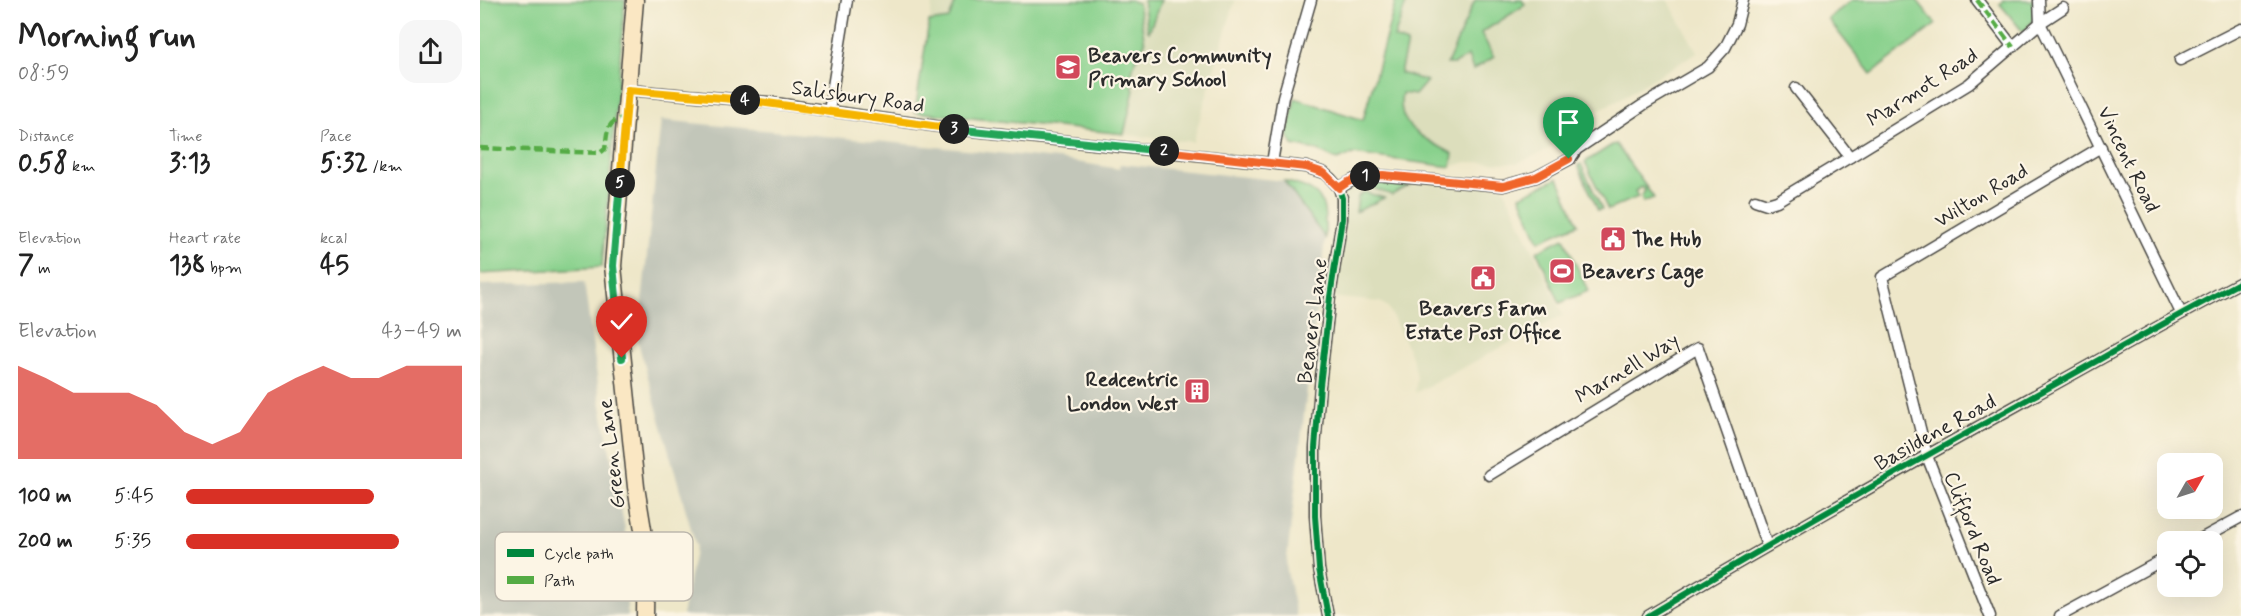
<!DOCTYPE html>
<meta charset="utf-8">
<style>
body{margin:0;font-family:Mynerve,sans-serif;background:#f6f6f6;color:#222;height:100vh;display:flex;flex-direction:column;font-size:22px;white-space:nowrap}
*{box-sizing:border-box;margin:0}
p{font-size:20px;color:#767676}
.icon{flex:none;width:33px;height:33px;fill:none;stroke:currentColor;stroke-width:2;stroke-linecap:round;stroke-linejoin:round}
.map{position:relative;flex:1;overflow:hidden}
.details{display:flex;flex-direction:column;background:#fff;width:480px}
.details>*{flex:none}
.needle{width:39px;rotate:51deg}
.buttons{position:absolute;left:1677px;top:453px;display:grid;gap:12px}
.buttons a{display:grid;place-items:center;width:66px;height:66px;border-radius:12px;background:#fff;box-shadow:0 6px 24px #0002;font-size:30px}
.pin{position:absolute;display:grid;place-items:center;width:51px;height:51px;color:#fff;margin:-62px -26px;border-radius:50% 50% 50% 0;rotate:-45deg;box-shadow:0 0 6px #0007}
.pin .icon{rotate:45deg}
.km{position:absolute;width:30px;height:30px;margin:-15px;border-radius:50%;background:#222;color:#fff;font-size:16px;line-height:30px;text-align:center}
.round{display:grid;place-items:center;flex:none;width:63px;height:63px;border-radius:18px;background:#f6f6f6}
.overview{display:flex;align-items:center;justify-content:space-between;height:102px;padding:0 18px}
h1{font-size:33px;font-weight:700;line-height:45px}
.metrics{display:grid;grid-template-columns:repeat(3,1fr);gap:9px;height:102px;padding:6px 18px}
.metrics div{display:grid;align-content:center}
.metrics b{font-size:26px;font-weight:700}
.metrics small{font-size:16px;font-weight:400}
.metrics p{font-size:16px}
.chart{height:168px;padding:12px 18px}
.chart p{display:flex;justify-content:space-between}
.chart svg{width:100%;height:108px;margin-top:6px;fill:#d93025;opacity:.7}
ul{padding:0 18px;list-style:none;font-size:20px}
li{display:grid;grid-template-columns:96px 72px 1fr;align-items:center;height:45px}
li i{height:15px;border-radius:8px;background:#d93025}
main{display:flex;flex:1;min-height:0}
.map>svg:first-child{display:block}
</style>
<main>
<section class="details">
<div class="overview"><div><h1>Morning run</h1><p>08:59</p></div><a class="round"><svg class="icon" aria-label="share" viewBox="0 0 24 24"><path d="M12 15V3M7 8l5-5 5 5M5 13v7h14v-7"/></svg></a></div>
<div class="metrics">
<div><p>Distance</p><b>0.58<small> km</small></b></div>
<div><p>Time</p><b>3:13</b></div>
<div><p>Pace</p><b>5:32<small> /km</small></b></div>
</div>
<div class="metrics">
<div><p>Elevation</p><b>7<small> m</small></b></div>
<div><p>Heart rate</p><b>138<small> bpm</small></b></div>
<div><p>kcal</p><b>45</b></div>
</div>
<div class="chart"><p><span>Elevation</span>43–49 m</p>
<svg viewBox="0 0 160 44" preserveAspectRatio="none"><path d="M0 44V6L10 11L20 17L30 17L40 17L50 22L60 33L70 38L80 33L90 17L100 11L110 6L120 11L130 11L140 6L150 6L160 6V44z"/></svg>
</div>
<ul>
<li><b>100 m</b>5:45<i style="width:68%"></i></li>
<li><b>200 m</b>5:35<i style="width:77%"></i></li>
</ul>
</section>
<div class="map">
<svg width="1761" height="616" viewBox="0 0 1761 616">
<rect width="100%" height="100%" fill="#fcf5e5"/>
<filter id="ink" filterUnits="userSpaceOnUse"><feTurbulence type="fractalNoise" baseFrequency=".0167" numOctaves="2"/><feDisplacementMap in="SourceGraphic" scale="12" xChannelSelector="R" yChannelSelector="G"/><feConvolveMatrix kernelMatrix="1 2 1 2 8 2 1 2 1" color-interpolation-filters="sRGB"/></filter>
<filter id="wash" filterUnits="userSpaceOnUse"><feTurbulence type="fractalNoise" baseFrequency=".008" numOctaves="4" result="noise"/><feDisplacementMap in="SourceGraphic" scale="24" xChannelSelector="R" yChannelSelector="G"/><feGaussianBlur stdDeviation="1.35" result="paint"/><feColorMatrix in="noise" values="0 0 0 0 0 0 0 0 0 0 0 0 0 0 0 0 0 1.4 0 .05"/><feComposite in="paint" operator="in"/></filter>
<g filter="url(#wash)">
<rect width="100%" height="100%" fill="#eee7c9"/>
<g fill="#dcdebc">
<path d="M453,0h302l-42,142 -278,-30z"/>
<path d="M927,0h261l29,52 -84,51 -33,15 -32,32 -30,13 -52,-1 -15,5 2,-13 -40,-23 -8,-11 -5,-14 2,-13 -2,-19 7,-31 -13,-5z"/>
<path d="M875,179l148,7 60,129 -148,78 2,-16 -5,-20 -24,-50 -8,-5 -50,-5 11,-104z"/>
</g>
<g fill="#c2c6b9">
<path d="M181,120l396,39 62,10 1,-5 164,17 41,57 -39,328 10,50h-614l14,-70 -58,-204z"/>
<path d="M104,282l17,124 24,123 2,87h-147v-331z"/>
</g>
<g fill="#89d18d" stroke="#5a7e5c" stroke-width="1.5">
<path d="M0,0h145l-23,267 -122,7z"/>
<path d="M476,0h174l8,3 7,40c-8,11 -12,21 -14,34h3l-2,10 2,3 -10,44 -209,-22 14,-90 20,-3z"/>
<path d="M663,0h18l-12,32 -1,-1z"/>
<path d="M916,0h11l-13,38 13,5 -7,30 27,8 -12,14 -13,-2c-7,36 25,46 51,61l-2,13 -98,-13 -16,6 -21,-10 -23,-5 -6,-11 8,-36 68,22z"/>
<path d="M995,0h47l3,5 -44,28 13,24 -21,13 -5,-14 -14,8h-7z"/>
<path d="M1372,0h65l19,24 -65,50 -43,-55z"/>
<path d="M1524,0h31l-2,21 -10,11 -23,-28z"/>
<path d="M1136,144l38,54 -11,4 -2,-6 4,-5 -3,-4 -7,4 3,6 -30,13 -23,-48 27,-17z"/>
<path d="M1101,164l21,45 -4,1 -20,-45z"/>
<path d="M1078,178l20,46 -39,17 -19,-45z"/>
<path d="M804,181c40,10 42,18 41,57z"/>
<path d="M898,183l31,3 -17,9 -25,-9z"/>
<path d="M884,192l20,6 -28,14 2,-15z"/>
<path d="M1084,238l24,53 -28,12 -23,-52z"/>
</g>
</g>
<g filter="url(#ink)">
<g fill="none" stroke-linecap="round" stroke-linejoin="round">
<defs>
<g id="street">
<path d="M1497,0l36,47"/>
<path d="M1559,0l1,23 141,290"/>
<path d="M1700,60l61,-31"/>
<path d="M1316,88l54,69 119,-73 71,-61 23,-15"/>
<path d="M148,90l140,12 187,27 351,38 18,6 7,6 8,9 3,10v21l-12,78 -10,89 -5,62v68l4,53 9,47"/>
<path d="M349,111l18,-111"/>
<path d="M792,163l11,-66 28,-97"/>
<path d="M859,188l16,-9 20,-4 128,11 33,-9 34,-18 7,-10 66,-44 65,-38 17,-19 12,-24 6,-24"/>
<path d="M1275,200l12,4 10,-3 73,-44"/>
<path d="M1009,475l209,-127 69,198"/>
<path d="M1715,542l46,-25"/>
<path d="M1168,616c127,-75 254,-147 382,-218 71,-39 140,-79 211,-116"/>
<path d="M1510,616l-63,-160 -45,-179 219,-130"/>
<path d="M1580,616l108,-59"/>
</g>
<path id="secondary" d="M155,0l-22,266 23,221 10,61 -1,68"/>
</defs>
<use href="#street" stroke="#484743" stroke-width="13"/>
<use href="#secondary" stroke="#484743" stroke-width="19"/>
<use href="#street" stroke="#fff" stroke-width="10"/>
<use href="#secondary" stroke="#fae7c3" stroke-width="16"/>
<g stroke="#54ab44" stroke-width="4.5" stroke-dasharray="9 4.5" stroke-linecap="butt">
<path d="M1497,0l36,47"/>
<path d="M0,148l120,5 5,-4c3,-19 0,-27 21,-32"/>
</g>
<defs>
<g id="cycleway">
<path d="M148,90l140,12 187,27 351,38 18,6 7,6 8,9 3,10v21l-12,78 -10,89 -5,62v68l4,53 9,47"/>
<path d="M1168,616c127,-75 254,-147 382,-218 71,-39 140,-79 211,-116"/>
</g>
</defs>
<use href="#cycleway" stroke="#fcf5e5" stroke-width="10"/>
<use href="#cycleway" stroke="#00873e" stroke-width="6"/>
</g>
</g>
<g fill="none" stroke-linecap="round" stroke-linejoin="round" filter="url(#ink)">
<defs>
<path id="split-1" d="M885,176l18,-1 120,11 33,-9 33,-18"/>
<path id="split-2" d="M684,151l142,16 18,6 15,15 9,-6 17,-6"/>
<path id="split-3" d="M474,129l210,22"/>
<path id="split-4" d="M265,100l209,29"/>
<path id="split-5" d="M140,183l8,-93 117,10"/>
<path id="split-6" d="M140,183l-7,83 9,92"/>
</defs>
<use href="#split-1" stroke="#fff" stroke-width="12"/>
<use href="#split-2" stroke="#fff" stroke-width="12"/>
<use href="#split-3" stroke="#fff" stroke-width="12"/>
<use href="#split-4" stroke="#fff" stroke-width="12"/>
<use href="#split-5" stroke="#fff" stroke-width="12"/>
<use href="#split-6" stroke="#fff" stroke-width="12"/>
<use href="#split-1" stroke="#f0652b" stroke-width="8"/>
<use href="#split-2" stroke="#f0652b" stroke-width="8"/>
<use href="#split-3" stroke="#22a559" stroke-width="8"/>
<use href="#split-4" stroke="#f5b400" stroke-width="8"/>
<use href="#split-5" stroke="#f5b400" stroke-width="8"/>
<use href="#split-6" stroke="#22a559" stroke-width="8"/>
</g>
<defs>
<symbol id="school-square" viewBox="-11 -11 22 22"><rect x="-9" y="-9" width="18" height="18" rx="4" fill="#d1495b" stroke="#fcf5e5"/><path d="M0-5L7-2L0 1L-7-2ZM-4 1L0 2.5L4 1V4Q0 6-4 4Z" fill="#fff"/></symbol>
<symbol id="civic-square" viewBox="-11 -11 22 22"><rect x="-9" y="-9" width="18" height="18" rx="4" fill="#d1495b" stroke="#fcf5e5"/><path d="M-.6-6.5H3V-4.5H.6V-3L4-1V1h2V6H-6V1h2V-1L-.6-3ZM-1.2 2.5V6h2.4V2.5Z" fill="#fff"/></symbol>
<symbol id="stadium-square" viewBox="-11 -11 22 22"><rect x="-9" y="-9" width="18" height="18" rx="4" fill="#d1495b" stroke="#fcf5e5"/><path d="M0-5a6.5 5 0 1 0 0 10a6.5 5 0 1 0 0-10ZM-3.5-1.8h7v3.6h-7Z" fill="#fff"/></symbol>
<symbol id="building-square" viewBox="-11 -11 22 22"><rect x="-9" y="-9" width="18" height="18" rx="4" fill="#d1495b" stroke="#fcf5e5"/><path d="M-4-6H4V6H1V3H-1V6H-4ZM-2.5-4.3h1.7v1.8h-1.7ZM.8-4.3h1.7v1.8H.8ZM-2.5-1h1.7V.8h-1.7ZM.8-1h1.7V.8H.8Z" fill="#fff"/></symbol>
</defs>
<g fill-rule="evenodd">
<use href="#school-square" x="573" y="52" width="30" height="30"/>
<use href="#civic-square" x="1118" y="224" width="30" height="30"/>
<use href="#stadium-square" x="1067" y="256" width="30" height="30"/>
<use href="#civic-square" x="988" y="263" width="30" height="30"/>
<use href="#building-square" x="702" y="376" width="30" height="30"/>
</g>
<g text-anchor="middle" stroke-width="4.5" stroke-linejoin="round" paint-order="stroke">
<g font-size="21" font-weight="bold" fill="#2b2b2b" stroke="#fcf5e5" text-anchor="start">
<text x="608" y="62">Beavers Community<tspan x="608" dy="24">Primary School</tspan></text>
<text x="1152" y="246">The Hub</text>
<text x="1102" y="278">Beavers Cage</text>
<text x="1003" y="315" text-anchor="middle">Beavers Farm<tspan x="1003" dy="24">Estate Post Office</tspan></text>
<text x="698" y="386" text-anchor="end">Redcentric<tspan x="698" dy="24">London West</tspan></text>
</g>
<g font-size="21" fill="#2b2b2b" stroke="#fcf5e5">
<text transform="translate(1442 87) rotate(-33)" y="7">Marmot Road</text>
<text transform="translate(378 96) rotate(8)" y="7">Salisbury Road</text>
<text transform="translate(1649 159) rotate(64)" y="7">Vincent Road</text>
<text transform="translate(1501 195) rotate(-31)" y="7">Wilton Road</text>
<text transform="translate(832 321) rotate(-83)" y="7">Beavers Lane</text>
<text transform="translate(1147 368) rotate(-31)" y="7">Marnell Way</text>
<text transform="translate(1455 432) rotate(-29)" y="7">Basildene Road</text>
<text transform="translate(131 454) rotate(-97)" y="7">Green Lane</text>
<text transform="translate(1493 528) rotate(68)" y="7">Clifford Road</text>
</g>
</g>
<rect x="15" y="532" width="198" height="69" rx="9" fill="#fcf5e5" stroke="#bdb8ad" stroke-width="1.5"/>
<rect x="27" y="549" width="27" height="8" fill="#00873e"/>
<rect x="27" y="576" width="27" height="8" fill="#54ab44"/>
<g font-size="16" fill="#2b2b2b">
<text x="64" y="559">Cycle path</text>
<text x="64" y="586">Path</text>
</g>
</svg>
<div class="buttons">
<a><svg class="needle" viewBox="-14 -14 28 28"><path d="M0-13l5 13h-10z" fill="#e53935"/><path d="M0 13l5-13h-10z" fill="#767676"/></svg></a>
<a><svg class="icon" aria-label="locate" viewBox="0 0 24 24"><circle cx="12" cy="12" r="6"/><path d="M12 2v4M12 18v4M2 12h4M18 12h4"/></svg></a>
</div>
<div class="pin" style="left:1089px;top:159px;background:#1e9e55"><svg class="icon" aria-label="arrive" viewBox="0 0 24 24"><path d="M6 21V4h12l-3 4 3 4H6"/></svg></div>
<div class="pin" style="left:142px;top:358px;background:#d93025"><svg class="icon" aria-label="check" viewBox="0 0 24 24"><path d="M5 12l5 5 9-10"/></svg></div>
<b class="km" style="left:885px;top:176px">1</b>
<b class="km" style="left:684px;top:151px">2</b>
<b class="km" style="left:474px;top:129px">3</b>
<b class="km" style="left:265px;top:100px">4</b>
<b class="km" style="left:140px;top:183px">5</b>
</div>
</main>
